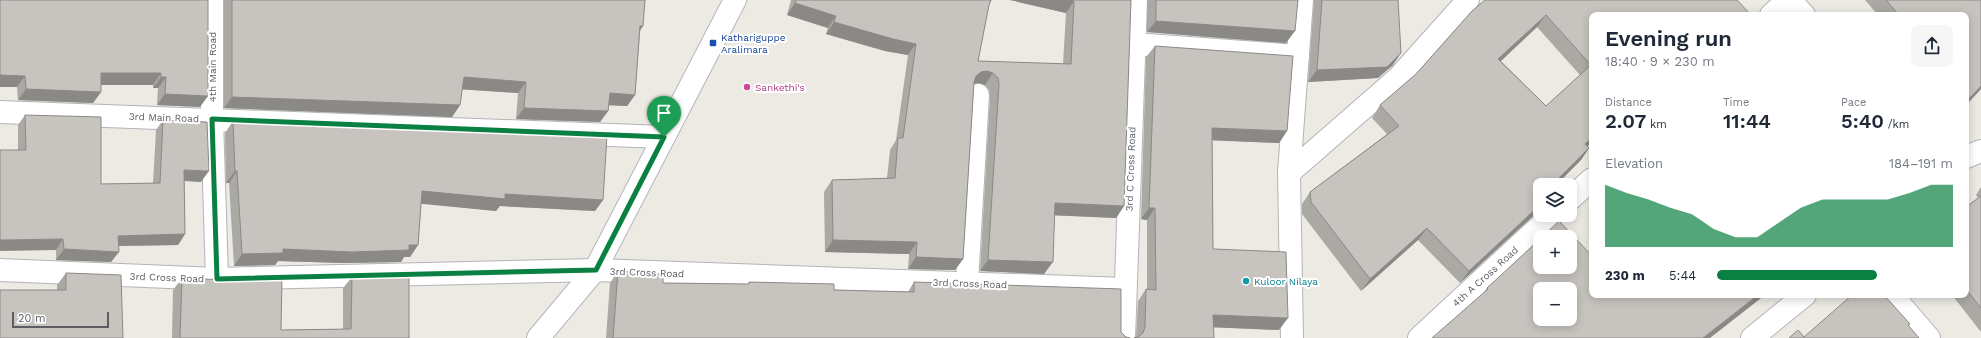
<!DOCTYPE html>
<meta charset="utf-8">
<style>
body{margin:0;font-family:"Work Sans",sans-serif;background:#f6f6f7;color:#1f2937;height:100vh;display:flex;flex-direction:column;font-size:15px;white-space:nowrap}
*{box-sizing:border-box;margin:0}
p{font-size:13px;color:#747a83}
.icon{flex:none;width:22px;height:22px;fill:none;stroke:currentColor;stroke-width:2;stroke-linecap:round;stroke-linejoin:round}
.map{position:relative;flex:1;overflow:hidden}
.panel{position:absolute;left:1589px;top:12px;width:380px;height:286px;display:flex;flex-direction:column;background:#fff;border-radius:8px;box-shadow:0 2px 10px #0003}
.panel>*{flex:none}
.tools{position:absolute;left:1533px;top:178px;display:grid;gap:8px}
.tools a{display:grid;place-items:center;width:44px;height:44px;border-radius:8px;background:#fff;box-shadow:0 2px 10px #0003;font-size:20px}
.scale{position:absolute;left:12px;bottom:10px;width:97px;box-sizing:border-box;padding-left:4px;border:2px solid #5b5d61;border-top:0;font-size:11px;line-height:14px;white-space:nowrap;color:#5b5d61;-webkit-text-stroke:3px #fff;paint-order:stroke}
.pin{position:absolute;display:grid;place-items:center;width:34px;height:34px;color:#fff;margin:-41px -17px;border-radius:50% 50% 50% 0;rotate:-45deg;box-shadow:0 0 4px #0007}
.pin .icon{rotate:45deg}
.round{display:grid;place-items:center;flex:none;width:42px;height:42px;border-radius:8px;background:#f6f6f7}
.summary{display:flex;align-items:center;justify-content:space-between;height:68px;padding:0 16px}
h1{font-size:22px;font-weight:600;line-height:30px}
.figures{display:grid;grid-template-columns:repeat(3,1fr);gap:6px;height:68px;padding:4px 16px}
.figures div{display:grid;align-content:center}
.figures b{font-size:20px;font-weight:600}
.figures small{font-size:11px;font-weight:400}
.figures p{font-size:11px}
.chart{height:112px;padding:8px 16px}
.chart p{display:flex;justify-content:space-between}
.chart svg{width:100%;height:72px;margin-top:4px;fill:#0b8043;opacity:.7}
ul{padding:0 16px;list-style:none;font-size:13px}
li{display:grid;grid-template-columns:64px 48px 1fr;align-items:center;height:30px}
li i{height:10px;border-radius:5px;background:#0b8043}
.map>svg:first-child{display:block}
</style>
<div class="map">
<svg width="1981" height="338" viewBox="0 0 1981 338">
<rect width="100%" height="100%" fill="#eceae3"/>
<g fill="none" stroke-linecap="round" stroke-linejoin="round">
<defs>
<g id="minor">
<path d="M212,0v119l5,160"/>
<path d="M1790,0l14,15"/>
<path d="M1771,15l17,-15"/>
<path d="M1134,44l164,12"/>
<path d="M0,112l664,25"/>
<path d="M1966,157l15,-6"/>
<path d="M1289,173l109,-95 70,-78"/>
<path d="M1570,199l22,-20"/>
<path d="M0,270l217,9 378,-9 530,19"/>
<path d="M967,283l11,-188"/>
<path d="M1892,295l37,43"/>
<path d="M1124,338l12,-338"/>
<path d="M1292,338l-3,-165 13,-173"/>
<path d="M1419,338l133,-123"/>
<path d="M1752,338l53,-43"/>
</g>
<path id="secondary" d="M538,338l57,-68 140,-270"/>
</defs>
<use href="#minor" stroke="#b3b4b8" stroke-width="24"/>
<use href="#secondary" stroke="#b4b6bb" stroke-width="24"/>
<use href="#minor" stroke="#fff" stroke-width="22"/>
<use href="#secondary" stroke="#fff" stroke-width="22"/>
</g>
<g fill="#aba9a4" fill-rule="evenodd">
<path d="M0,0h208l-8,107 -43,-2 1,-17h-5v-3h-52v7l-8,11 -75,-3 -1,-13z"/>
<path d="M224,0h421l-5,32 -5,63 -8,11 -18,-1 -1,6 -8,11 -84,-3 2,-26 -56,-4 -2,16 -8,12 -228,-9z"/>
<path d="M791,0h200l-2,5 -11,56 85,3 3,-51 -56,-13h121l-7,206 -8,12 -62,-3 -10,59 -64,-3 10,-175 -1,-6 -4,-5 -6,-2 -5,1 -11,175 -8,11 -47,-1 1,-15 -84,-2 -1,-60 8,-12 55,-2 3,-28 6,-10 12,-85 -23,-4 -59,-17 2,-6 -41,-13z"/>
<path d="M1147,0h151l-12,43 -139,-11z"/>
<path d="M1314,0h84l-5,65 -15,13 -70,4z"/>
<path d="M1865,0h116v89l-15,16v-90h-88z"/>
<path d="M1472,11l120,4v127l-5,4 2,2 -8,12 -25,25h-16v21l-7,10 -73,67 -42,-43 -57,51 -59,-77v-10l8,-12 77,-58 -15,-16 8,-13 36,-31zM1537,27l43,48 -34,31 -45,-45z"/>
<path d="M1155,46l132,85 -8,12 -67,-3 1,109 66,81 -65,-3 -78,11 2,-37 8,-12h1v-69l-6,-1 5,-162z"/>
<path d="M25,115l76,69 52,-1 3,-53 7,-10 38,62 -17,-1 1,53 -7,11 -60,1 -7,16 -55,-2v-10l-38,-100v-25z"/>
<path d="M233,121l288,13 2,-2 80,68 -8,11 -95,-5 -4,5 -75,-8 -3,42 -8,12h-6l-3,5 -58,1 -65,-2 -3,4 -41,1 -5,-83h-3l-1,-50z"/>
<path d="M1981,187v145l-29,-37h14v-88l12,-9 -2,-3z"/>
<path d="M618,271l45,12 85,1 1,-2 85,8 74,2 6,-10 207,50 5,5 4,1h-524l4,-55z"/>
<path d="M66,273l57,65 -66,-48v-5z"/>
<path d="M352,277l57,61h-237l1,-48 9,-12 99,52 62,-1v-41z"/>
<path d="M1487,288l105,7h-110z"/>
</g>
<g fill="#8b8986">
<path d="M1010,0h59l5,1 -8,12z"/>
<path d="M795,3l41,13 -8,12 -41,-13z"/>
<path d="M1546,15l-9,12 -47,44 8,-12z"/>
<path d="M1156,21l139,10 -9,12 -139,-11z"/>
<path d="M834,22l82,22 -8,11 -23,-4 -59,-17z"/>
<path d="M640,26h3l-8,12z"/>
<path d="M1401,53l-8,12 -15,13 -70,4 9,-12z"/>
<path d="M987,71l6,2 -8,12 -6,-2 -6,1 3,-8 5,-4z"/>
<path d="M101,73h60l-8,12h-60z"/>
<path d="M0,75l25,1 -8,11h-17z"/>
<path d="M161,77h5l-8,11h-5z"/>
<path d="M464,77l62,5 -8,11 -62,-4z"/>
<path d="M1981,86v3l-15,16v-2l4,-5z"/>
<path d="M26,89l75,3 -8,11 -75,-3z"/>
<path d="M610,93l25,2 -8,11 -25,-1z"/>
<path d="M165,94l43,2 -8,11 -43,-2z"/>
<path d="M232,97l228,8 -8,12 -228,-9z"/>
<path d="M524,108l84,3 -8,11 -84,-3z"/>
<path d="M1212,128l75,3 -8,12 -76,-3z"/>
<path d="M1592,138v4l-15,14 8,-12z"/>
<path d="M1589,148l-8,12 -25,25h-4z"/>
<path d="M184,170l25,1 -8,11 -25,-2z"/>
<path d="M235,171h2l-8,12h-3z"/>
<path d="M422,191l83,3 98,6 -8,11 -95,-5 -4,5 -83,-8z"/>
<path d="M1055,203l69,3 -8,12 -69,-3z"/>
<path d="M1540,205l-7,11 -73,67 9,-12z"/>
<path d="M1149,208h6l-8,12 -6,-1z"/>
<path d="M1427,228l-9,12 -57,51 9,-12z"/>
<path d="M185,234l-7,11 -67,1 7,-10z"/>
<path d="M63,239l-7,11 -56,1v-11z"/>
<path d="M833,240l84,2 -8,12 -84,-2z"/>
<path d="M409,245h9l-8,12h-6l-3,5 -58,1 -65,-2 -3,4 -41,1 8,-12 41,-5z"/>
<path d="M64,249l55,3 -8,10 -55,-2z"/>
<path d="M916,257l47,2 -8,11 -47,-1z"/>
<path d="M988,260l65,2 -9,12 -64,-3z"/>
<path d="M1758,295h7l-55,43h-7z"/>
<path d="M1213,315l75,3 -9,12 -74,-3z"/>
</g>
<g fill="#c7c4bf" stroke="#8b8986" fill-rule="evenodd">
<path d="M0,0h208v96l-43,-2 1,-17h-5v-4h-60v19l-75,-3 -1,-13 -25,-1z"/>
<path d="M232,0h413l-2,26h-3l-5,69 -25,-2 -2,18 -84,-3 2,-26 -62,-5 -4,28 -228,-8z"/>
<path d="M796,0h195l-2,5 -11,56 93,3 3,-63 -5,-1h62l-7,206 -69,-3 -2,59 -65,-2 11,-176 -1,-6 -5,-5 -6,-2 -6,1 -5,4 -2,6 -11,177 -47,-2 1,-15 -84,-2 -1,-60 63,-2 3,-40h5l13,-94 -23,-5 -59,-17 2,-6 -41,-13z"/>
<path d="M1156,0h142l-3,31 -139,-10z"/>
<path d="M1322,0h76l3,53 -14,14 -70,3z"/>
<path d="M1485,0h252l14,15h-159v123l-7,6 4,4 -37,37h-12v13l-2,2 2,2v3l-71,66 -42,-43 -57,51 -59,-77 -1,-10 89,-66 -19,-21 36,-31 56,-63zM1546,15l45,50 -45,41 -48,-47z"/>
<path d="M1886,0h95v86l-11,12 -4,-5v-78h-67z"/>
<path d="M1155,46l138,10 -6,75 -75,-3 1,121 73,3 2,66 -75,-3 1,23h-80l4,-1 5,-4 2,-6 1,-38 10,1 -1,-82h-6z"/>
<path d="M25,115l76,2v67l59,-1 3,-63 44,2 2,49 -25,-1 1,64 -67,2 1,16 -55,-3 -1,-10 -63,1v-90h26z"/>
<path d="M233,121l257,10 33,3v-2l84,3 -4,65 -98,-6v5l-83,-8 -4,54h-9v5l-57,2 -69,-3v4l-41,1 -5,-83h-2z"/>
<path d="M1981,196v112l-15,-19v-82z"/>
<path d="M1559,221l33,35v39h166l-55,43h-271l56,-49 -1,-1 53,-49v28h30v-30h-28zM1540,289h30v30h-30z"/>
<path d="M618,271l45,3v9l86,1v-2l85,2v6l80,2v-10l207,7v43l5,5 4,1h-517z"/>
<path d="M66,273l55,2 2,63h-123v-48h66z"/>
<path d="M409,275v63h-229l2,-60 44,2 56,-2 -1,52 70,-1 1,-52z"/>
<path d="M1852,295h32l26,29 -2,1 11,13h-130l9,-8 6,7z"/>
</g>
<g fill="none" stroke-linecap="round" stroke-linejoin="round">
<defs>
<path id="route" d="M212,119l452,18 -68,133 -379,9z"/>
</defs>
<use href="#route" stroke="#fff" stroke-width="8"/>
<use href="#route" stroke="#0b8043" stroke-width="5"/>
</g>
<rect fill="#1a4fb4" stroke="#fff" stroke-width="1.5" x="709" y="39" width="8" height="8" rx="2"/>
<circle fill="#d1479c" stroke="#fff" stroke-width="1.5" cx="747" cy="87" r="4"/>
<circle fill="#0f9aa8" stroke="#fff" stroke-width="1.5" cx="1246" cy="281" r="4"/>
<g text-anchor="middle" stroke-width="4" stroke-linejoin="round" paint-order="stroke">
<g font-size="10" fill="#164399" stroke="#fff" text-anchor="start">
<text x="721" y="41">Kathariguppe<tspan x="721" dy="12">Aralimara</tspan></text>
</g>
<g font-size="10" fill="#5b5d61" stroke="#fff">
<text transform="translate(212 67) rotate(-90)" y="4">4th Main Road</text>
<text transform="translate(164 117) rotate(2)" y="4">3rd Main Road</text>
<text transform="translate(1130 169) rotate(-88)" y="4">3rd C Cross Road</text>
<text transform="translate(647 272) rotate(2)" y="4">3rd Cross Road</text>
<text transform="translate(1485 276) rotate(-42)" y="4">4th A Cross Road</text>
<text transform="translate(167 277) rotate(2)" y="4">3rd Cross Road</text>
<text transform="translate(970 283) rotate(2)" y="4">3rd Cross Road</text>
</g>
<g font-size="10" fill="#b23c85" stroke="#fff" text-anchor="start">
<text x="755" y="91">Sankethi's</text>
</g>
<g font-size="10" fill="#0d838f" stroke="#fff" text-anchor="start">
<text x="1254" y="285">Kuloor Nilaya</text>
</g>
</g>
</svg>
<div class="tools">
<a><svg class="icon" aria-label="layers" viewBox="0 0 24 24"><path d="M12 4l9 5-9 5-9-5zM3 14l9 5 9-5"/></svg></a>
<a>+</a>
<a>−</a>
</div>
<div class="scale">20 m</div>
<div class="pin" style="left:664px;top:137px;background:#1e9e55"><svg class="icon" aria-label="arrive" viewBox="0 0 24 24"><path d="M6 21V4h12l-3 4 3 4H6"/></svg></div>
<section class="panel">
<div class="summary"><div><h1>Evening run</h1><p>18:40 · 9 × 230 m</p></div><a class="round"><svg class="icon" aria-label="share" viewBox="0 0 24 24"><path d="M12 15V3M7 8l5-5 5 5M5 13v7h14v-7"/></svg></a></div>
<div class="figures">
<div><p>Distance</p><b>2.07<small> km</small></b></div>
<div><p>Time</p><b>11:44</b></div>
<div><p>Pace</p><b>5:40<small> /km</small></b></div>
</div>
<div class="chart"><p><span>Elevation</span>184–191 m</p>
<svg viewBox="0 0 160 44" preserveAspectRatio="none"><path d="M0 44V6L10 11L20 15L30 20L40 24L50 33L60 38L70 38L80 29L90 20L100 15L110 15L120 15L130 15L140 11L150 6L160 6V44z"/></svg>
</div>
<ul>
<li><b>230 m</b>5:44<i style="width:68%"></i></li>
</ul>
</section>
</div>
